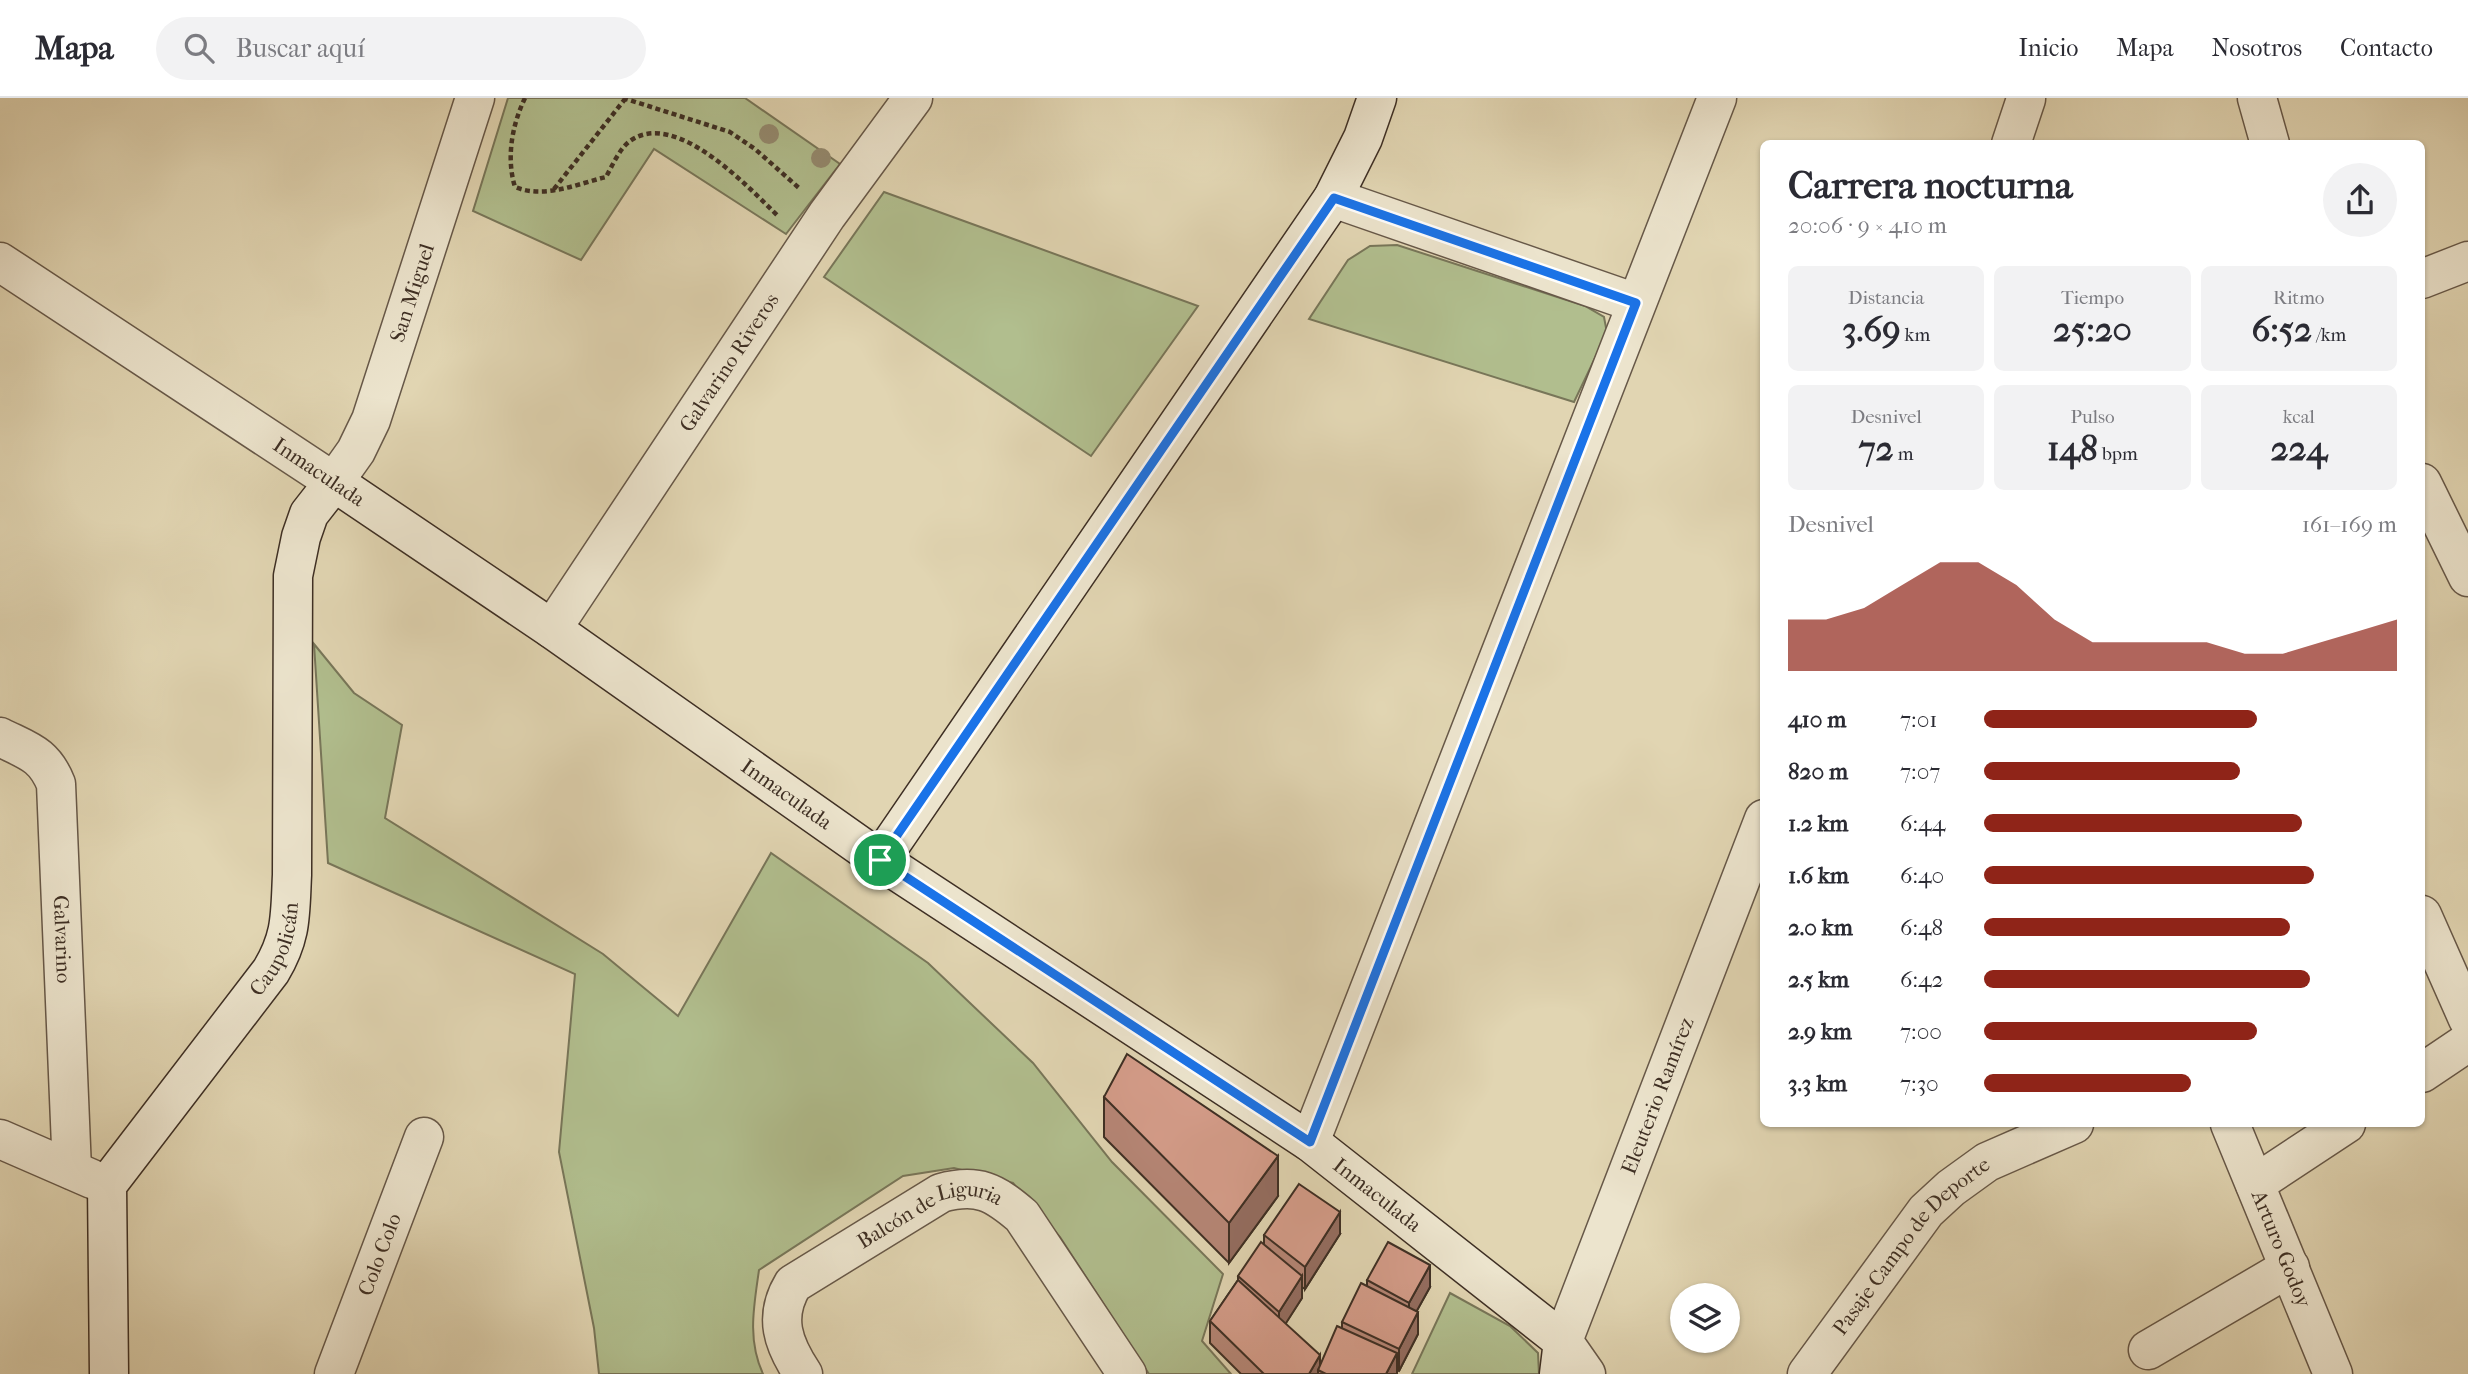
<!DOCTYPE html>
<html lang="es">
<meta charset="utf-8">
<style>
body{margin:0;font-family:"IM FELL French Canon",serif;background:#f2f2f3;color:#2b2b33;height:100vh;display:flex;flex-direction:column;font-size:26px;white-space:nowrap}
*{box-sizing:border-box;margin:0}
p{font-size:23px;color:#7c7c81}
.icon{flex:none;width:38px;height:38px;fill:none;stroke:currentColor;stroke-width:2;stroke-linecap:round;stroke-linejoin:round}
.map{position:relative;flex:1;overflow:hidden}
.side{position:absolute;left:1760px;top:42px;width:665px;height:987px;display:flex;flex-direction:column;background:#fff;border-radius:10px;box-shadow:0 2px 5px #0004}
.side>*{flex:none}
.tools{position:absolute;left:1670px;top:1185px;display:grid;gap:14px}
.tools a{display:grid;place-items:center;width:70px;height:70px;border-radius:50%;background:#fff;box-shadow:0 2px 5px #0004;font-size:35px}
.pin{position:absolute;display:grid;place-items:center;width:60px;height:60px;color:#fff;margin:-30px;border:4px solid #fff;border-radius:50%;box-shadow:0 2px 7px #0007}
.round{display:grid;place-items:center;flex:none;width:74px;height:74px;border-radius:37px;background:#f2f2f3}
.summary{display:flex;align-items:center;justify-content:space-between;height:119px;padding:0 28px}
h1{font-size:38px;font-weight:700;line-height:52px}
.figures{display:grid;grid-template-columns:repeat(3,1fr);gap:10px;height:119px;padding:7px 28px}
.figures div{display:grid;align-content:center;border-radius:10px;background:#f2f2f3;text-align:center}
.figures b{font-size:35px;font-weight:700}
.figures small{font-size:19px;font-weight:400}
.figures p{font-size:19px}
.chart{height:196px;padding:14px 28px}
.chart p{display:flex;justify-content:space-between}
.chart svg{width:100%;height:126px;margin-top:7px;fill:#8f2418;opacity:.7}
ul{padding:0 28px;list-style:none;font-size:23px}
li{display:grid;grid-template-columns:112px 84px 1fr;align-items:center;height:52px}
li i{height:18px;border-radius:9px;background:#8f2418}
header{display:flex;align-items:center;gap:42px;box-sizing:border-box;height:98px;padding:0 35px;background:#fff;border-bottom:2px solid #e1e1e2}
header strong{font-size:33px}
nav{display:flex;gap:38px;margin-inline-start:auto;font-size:24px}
.search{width:490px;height:63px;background:#f2f2f3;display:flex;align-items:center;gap:18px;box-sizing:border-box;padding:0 24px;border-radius:38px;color:#7c7c81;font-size:26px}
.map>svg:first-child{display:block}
</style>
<header>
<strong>Mapa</strong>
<div class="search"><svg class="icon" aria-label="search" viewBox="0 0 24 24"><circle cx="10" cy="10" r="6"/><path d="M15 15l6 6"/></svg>Buscar aquí</div>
<nav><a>Inicio</a><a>Mapa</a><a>Nosotros</a><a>Contacto</a></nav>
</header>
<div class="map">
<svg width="2468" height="1276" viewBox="0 0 2468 1276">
<rect width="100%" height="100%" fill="#e1d5b2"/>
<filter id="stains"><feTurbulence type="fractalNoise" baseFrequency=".00286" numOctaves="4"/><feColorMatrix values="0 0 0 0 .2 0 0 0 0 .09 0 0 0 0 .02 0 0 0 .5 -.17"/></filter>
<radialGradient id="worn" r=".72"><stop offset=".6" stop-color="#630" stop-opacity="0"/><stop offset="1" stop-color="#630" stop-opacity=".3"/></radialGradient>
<g fill="#b1be8e" stroke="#787659" stroke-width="2">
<path d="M508,0h237l95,66 -54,70 -132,-85 -73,111 -108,-49z"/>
<path d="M884,94l314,114 -107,150 -267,-179z"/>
<path d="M1397,147l188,61 19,11 3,16 -33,69 -265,-83 39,-59 22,-14z"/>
<path d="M314,546l40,49 48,32 -17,93 218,136 75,62 93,-163 157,110 105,100 79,99 111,112 -21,67 29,33h-82l-89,-137 -47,-54 -59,-15 -51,8 -144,94c-5,36 -12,69 4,104h-164l-5,-46 -35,-176 16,-178 -247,-111z"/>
<path d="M1450,1195l60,33 28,27 1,21h-127z"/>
</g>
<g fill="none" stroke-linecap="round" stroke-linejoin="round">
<defs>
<g id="street">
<path d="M2257,0l13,46"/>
<path d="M2011,46l15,-45"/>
<path d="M1333,100l303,105"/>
<path id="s1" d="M0,164l334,220 22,-31 15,-31 104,-322"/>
<path d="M2422,181l46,-18"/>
<path d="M2422,385l46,94"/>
<path id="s2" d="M552,531l275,-414 86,-117"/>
<path id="s3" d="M0,639c28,14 44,17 56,47l16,386"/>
<path d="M2422,817l46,104"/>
<path d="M2422,975l46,-31"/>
<path id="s4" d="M2230,1026l103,250"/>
<path d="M0,1041l92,40"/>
<path d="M1310,1044l407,-1044"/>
<path d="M2255,1086l91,-60"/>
<path d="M2148,1252l142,-83"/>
<path id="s5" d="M334,1276l90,-237"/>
<path id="s6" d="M803,1276c-20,-30 -30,-57 -10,-90l148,-91c37,-10 53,-1 81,23l105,158"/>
<path id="s7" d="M1586,1276l-23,-33 201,-522"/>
<path id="s8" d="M1807,1276l119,-163 25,-23 36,-26 87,-38"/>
</g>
<g id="secondary">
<path d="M880,762l453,-662 30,-60 14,-40"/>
<path id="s9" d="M109,1276l-2,-189 164,-214c21,-35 19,-56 21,-96l1,-299 8,-39 8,-23 25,-32 218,147 328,231 430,282 253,199 -4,33"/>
</g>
</defs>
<use href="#street" stroke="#675848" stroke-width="41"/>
<use href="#secondary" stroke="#3e2f24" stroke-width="41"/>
<g stroke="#3e2f24" stroke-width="4.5" stroke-dasharray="5 3.5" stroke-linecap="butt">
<path d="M525,0c-13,27 -19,60 -10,89 29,12 62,-3 91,-10 6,-11 14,-29 24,-36 46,-33 120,48 149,76"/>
<path d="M623,0l107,34 25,17 44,39"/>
<path d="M554,91l71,-90"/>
</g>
<use href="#street" stroke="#ece4cd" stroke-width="38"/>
<use href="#secondary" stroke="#ece4cd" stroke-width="38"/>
</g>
<g fill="#948a6f">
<circle cx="769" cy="36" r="10"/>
<circle cx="821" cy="60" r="10"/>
</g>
<g fill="#b68676" stroke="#3e2f24" stroke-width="2">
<path d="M1104,999l174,99 -49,67 -125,-126z"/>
<path d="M1340,1136l-35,55 -3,-2v11l-17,26 35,42 22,-38v-6l25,-35v-7l63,7 -14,25 2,22 -19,37 -2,-1v4h-156l-31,-31v-22l28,-41v-4l26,-31v-10z"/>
</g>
<g fill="#946d60" stroke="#3e2f24" stroke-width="2">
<path d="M1278,1058v40l-49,67v-40z"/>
<path d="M1340,1114v22l-35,55v-22z"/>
<path d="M1430,1167v22l-21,38v-22z"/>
<path d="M1302,1178v22l-23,36v-22z"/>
<path d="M1418,1214v22l-19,37v-22z"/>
<path d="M1397,1255v21h-11z"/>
<path d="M1320,1257v16l-2,-1v4h-9z"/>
</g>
<g fill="#d49c89" stroke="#3e2f24" stroke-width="2">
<path d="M1127,956l151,102 -49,67 -125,-126z"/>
<path d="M1299,1086l41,28 -35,55 -41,-32z"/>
<path d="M1261,1144l41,34 -23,36 -41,-36z"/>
<path d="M1388,1144l42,23 -21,38 -42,-23z"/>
<path d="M1238,1182l82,75 -11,19h-45l-54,-53z"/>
<path d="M1361,1185l57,29 -19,37 -57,-27z"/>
<path d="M1337,1228l60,27 -11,21h-60l-8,-4z"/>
</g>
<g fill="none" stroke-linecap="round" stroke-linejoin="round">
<defs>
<path id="route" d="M1334,100l302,105 -326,839 -430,-282z"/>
</defs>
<use href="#route" stroke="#fff" stroke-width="14"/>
<use href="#route" stroke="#1a73e8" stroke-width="9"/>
</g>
<g text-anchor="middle" stroke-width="6" stroke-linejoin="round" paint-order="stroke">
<g font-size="21" fill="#3e2f24" stroke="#ece4cd">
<text dy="7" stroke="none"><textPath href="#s1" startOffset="606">San Miguel</textPath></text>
<text dy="7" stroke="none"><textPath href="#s2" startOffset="320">Galvarino Riveros</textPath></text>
<text transform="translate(319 374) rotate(34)" y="7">Inmaculada</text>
<text dy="7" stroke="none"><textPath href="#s9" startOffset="1512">Inmaculada</textPath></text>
<text dy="7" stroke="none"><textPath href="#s3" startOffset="231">Galvarino</textPath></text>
<text dy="7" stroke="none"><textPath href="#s9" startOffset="481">Caupolicán</textPath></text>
<text dy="7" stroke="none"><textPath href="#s7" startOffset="303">Eleuterio Ramírez</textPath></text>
<text dy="7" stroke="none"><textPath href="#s9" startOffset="2226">Inmaculada</textPath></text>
<text dy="7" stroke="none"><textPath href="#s6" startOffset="254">Balcón de Liguria</textPath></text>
<text dy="7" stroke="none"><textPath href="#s4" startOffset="135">Arturo Godoy</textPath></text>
<text dy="7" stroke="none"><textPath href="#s8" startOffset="166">Pasaje Campo de Deporte</textPath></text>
<text dy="7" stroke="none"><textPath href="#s5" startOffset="128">Colo Colo</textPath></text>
</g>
</g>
<rect width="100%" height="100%" filter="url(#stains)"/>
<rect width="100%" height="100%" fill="url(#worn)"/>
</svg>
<div class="tools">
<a><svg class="icon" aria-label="layers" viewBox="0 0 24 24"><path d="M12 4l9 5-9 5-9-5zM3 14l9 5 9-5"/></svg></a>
</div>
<div class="pin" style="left:880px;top:762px;background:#1e9e55"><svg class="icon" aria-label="arrive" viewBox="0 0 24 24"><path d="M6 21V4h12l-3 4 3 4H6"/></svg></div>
<section class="side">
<div class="summary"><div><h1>Carrera nocturna</h1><p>20:06 · 9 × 410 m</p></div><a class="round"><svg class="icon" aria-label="share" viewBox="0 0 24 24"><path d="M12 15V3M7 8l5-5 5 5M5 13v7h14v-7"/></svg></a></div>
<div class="figures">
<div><p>Distancia</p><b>3.69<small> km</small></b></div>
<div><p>Tiempo</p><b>25:20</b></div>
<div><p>Ritmo</p><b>6:52<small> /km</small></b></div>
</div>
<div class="figures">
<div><p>Desnivel</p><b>72<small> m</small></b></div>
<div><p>Pulso</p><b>148<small> bpm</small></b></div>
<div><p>kcal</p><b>224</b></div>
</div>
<div class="chart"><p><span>Desnivel</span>161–169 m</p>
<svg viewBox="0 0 160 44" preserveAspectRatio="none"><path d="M0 44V26L10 26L20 22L30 14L40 6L50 6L60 14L70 26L80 34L90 34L100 34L110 34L120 38L130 38L140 34L150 30L160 26V44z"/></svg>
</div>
<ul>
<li><b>410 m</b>7:01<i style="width:66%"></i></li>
<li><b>820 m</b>7:07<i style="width:62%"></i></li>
<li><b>1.2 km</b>6:44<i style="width:77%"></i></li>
<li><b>1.6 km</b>6:40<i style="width:80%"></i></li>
<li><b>2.0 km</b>6:48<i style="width:74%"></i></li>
<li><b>2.5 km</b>6:42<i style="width:79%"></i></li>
<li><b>2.9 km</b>7:00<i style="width:66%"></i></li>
<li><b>3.3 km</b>7:30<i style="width:50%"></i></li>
</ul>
</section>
</div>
